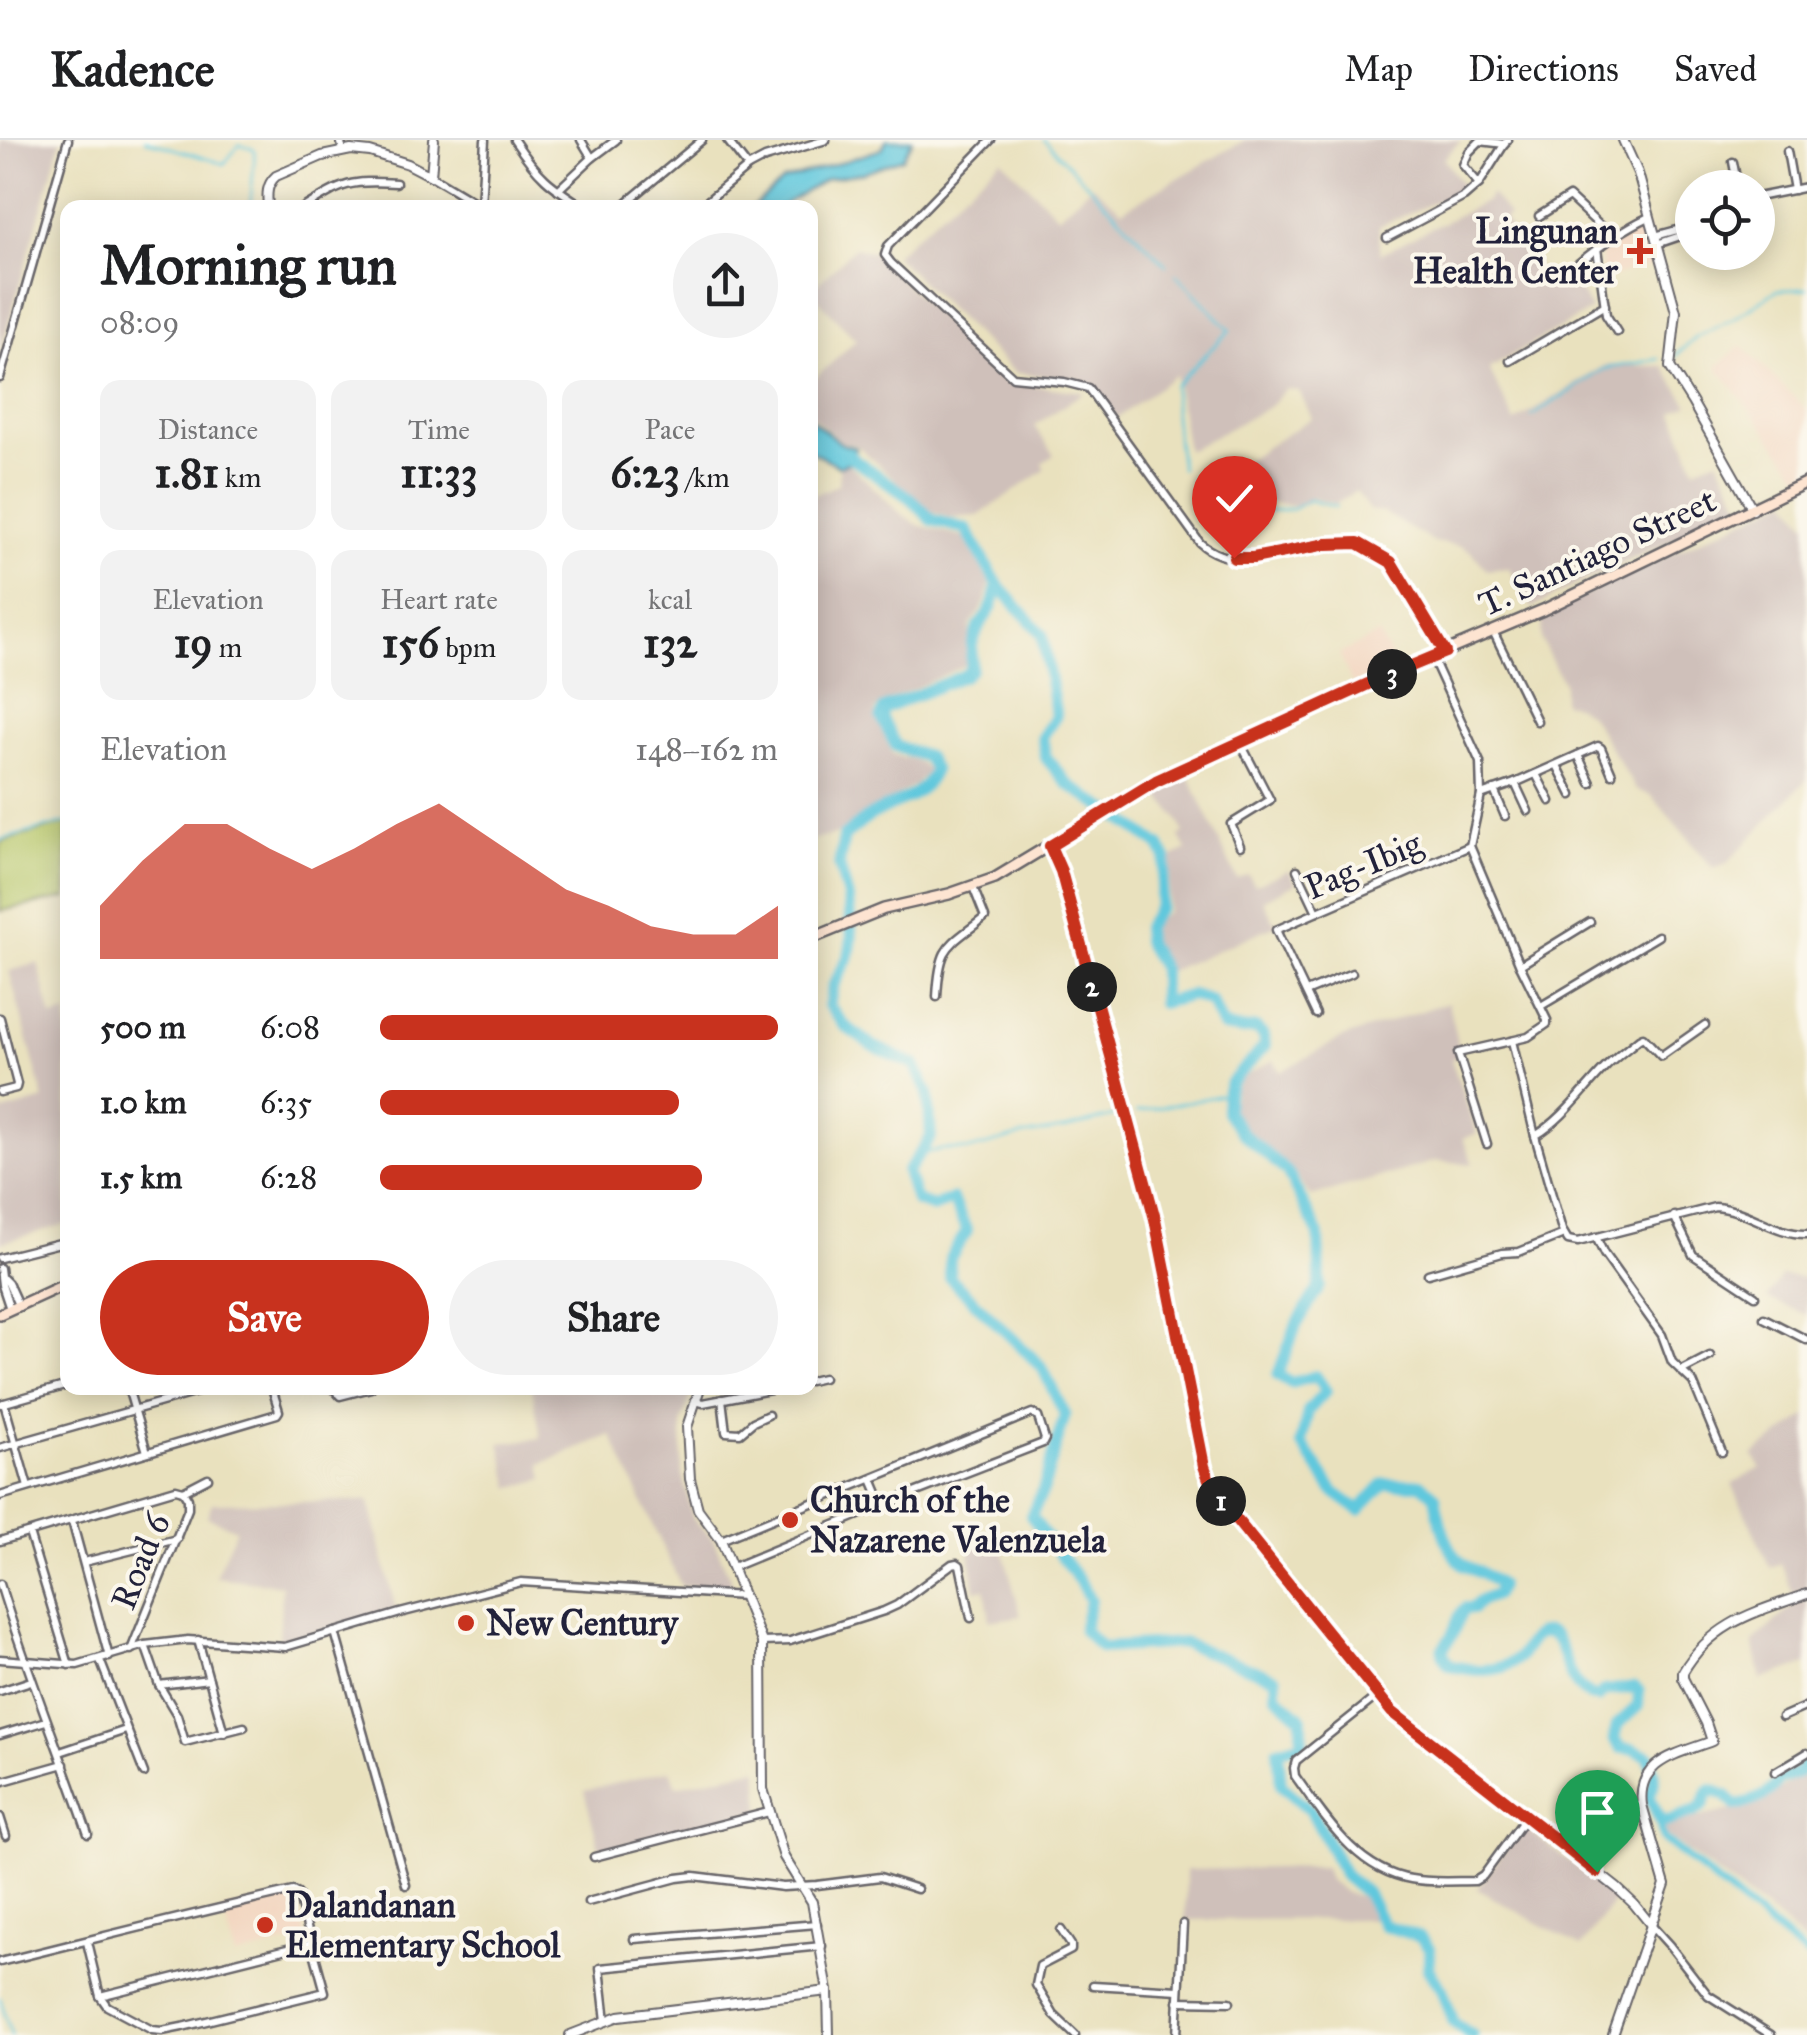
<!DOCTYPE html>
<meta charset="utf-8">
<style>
body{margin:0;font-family:"IM FELL Great Primer",serif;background:#f2f2f2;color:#202124;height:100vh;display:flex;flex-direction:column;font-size:38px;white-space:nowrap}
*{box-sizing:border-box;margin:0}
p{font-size:32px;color:#757577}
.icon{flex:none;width:55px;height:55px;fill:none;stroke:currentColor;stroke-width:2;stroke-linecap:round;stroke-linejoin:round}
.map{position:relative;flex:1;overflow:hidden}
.side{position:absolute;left:60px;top:60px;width:758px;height:1195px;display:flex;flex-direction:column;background:#fff;border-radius:20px;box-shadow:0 5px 25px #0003}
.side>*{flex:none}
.fabs{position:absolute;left:1675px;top:30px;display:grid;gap:20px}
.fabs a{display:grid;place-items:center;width:100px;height:100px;border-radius:50%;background:#fff;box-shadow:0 5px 25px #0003;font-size:50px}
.pin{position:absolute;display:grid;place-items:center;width:85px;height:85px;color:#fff;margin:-102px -42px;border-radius:50% 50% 50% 0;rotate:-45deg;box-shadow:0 0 10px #0007}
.pin .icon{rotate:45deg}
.km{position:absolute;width:50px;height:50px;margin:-25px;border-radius:50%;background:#222;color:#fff;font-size:28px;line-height:50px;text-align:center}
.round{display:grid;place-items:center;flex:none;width:105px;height:105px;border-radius:52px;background:#f2f2f2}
.overview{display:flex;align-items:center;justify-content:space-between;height:170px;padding:0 40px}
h1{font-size:55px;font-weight:700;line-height:75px}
.stats{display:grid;grid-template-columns:repeat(3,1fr);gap:15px;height:170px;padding:10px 40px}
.stats div{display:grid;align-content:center;border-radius:20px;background:#f2f2f2;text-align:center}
.stats b{font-size:42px;font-weight:700}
.stats small{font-size:28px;font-weight:400}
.stats p{font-size:28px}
.chart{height:280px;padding:20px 40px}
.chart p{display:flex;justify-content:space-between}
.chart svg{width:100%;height:180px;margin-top:10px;fill:#c8321e;opacity:.7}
.action{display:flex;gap:20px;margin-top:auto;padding:20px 40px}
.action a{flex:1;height:115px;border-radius:60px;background:#c8321e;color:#fff;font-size:40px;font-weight:700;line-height:115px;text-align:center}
.action a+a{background:#f2f2f2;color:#202124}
ul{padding:0 40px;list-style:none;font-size:32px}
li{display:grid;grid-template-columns:160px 120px 1fr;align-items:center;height:75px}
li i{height:25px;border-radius:12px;background:#c8321e}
header{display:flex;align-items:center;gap:60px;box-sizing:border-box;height:140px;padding:0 50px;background:#fff;border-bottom:2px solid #e0e0e0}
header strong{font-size:48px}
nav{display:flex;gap:55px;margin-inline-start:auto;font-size:35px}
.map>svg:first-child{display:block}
</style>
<header>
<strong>Kadence</strong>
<nav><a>Map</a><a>Directions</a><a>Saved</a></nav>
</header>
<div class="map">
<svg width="1807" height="1895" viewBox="0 0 1807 1895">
<rect width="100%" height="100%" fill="#fbf7ec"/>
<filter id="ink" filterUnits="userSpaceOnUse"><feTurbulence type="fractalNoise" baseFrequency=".01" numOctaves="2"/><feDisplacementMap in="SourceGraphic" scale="20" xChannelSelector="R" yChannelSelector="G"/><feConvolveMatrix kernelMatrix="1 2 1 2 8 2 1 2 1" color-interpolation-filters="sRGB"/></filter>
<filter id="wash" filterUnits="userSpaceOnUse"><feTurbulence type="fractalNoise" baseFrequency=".0048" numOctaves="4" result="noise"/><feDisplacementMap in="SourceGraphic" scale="40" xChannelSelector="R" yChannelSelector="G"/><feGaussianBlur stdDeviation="2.25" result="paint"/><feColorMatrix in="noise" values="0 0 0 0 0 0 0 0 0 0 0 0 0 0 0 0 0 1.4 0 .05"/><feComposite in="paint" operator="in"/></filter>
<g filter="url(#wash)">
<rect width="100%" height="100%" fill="#e9e1be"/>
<g fill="#f2d4be">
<path d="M1644,81l9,22 4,21 -53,15 -5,-31z"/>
<path d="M1741,205l66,65v66l-5,2 -85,-111z"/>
<path d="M1379,494l16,32 -42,19 -14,-31z"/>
<path d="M295,1754l12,45 -72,18 -11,-47z"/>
</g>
<g fill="#cfc0ba">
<path d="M0,0h61l-61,213z"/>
<path d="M1245,0h216l-17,19 21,30 -86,37 1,28 106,-53 5,-7 18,22 -5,4 40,55 11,11 14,-12 22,36 -102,59 26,53 90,-57 58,1 26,39 -16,7 22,56 23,-9 25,49 -161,74 -50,26 -23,-40 -22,2 -15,-18 -11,-6 -28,-4 -49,-29 -15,-3 -13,-19 -20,13 -25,-6 -15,8 -25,-3 -44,7 -22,-24 107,-68 -13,-27 -13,-2 -17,18 -82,44 -12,-76 -58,43 -28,-35 -12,-4 -62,-6 -121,-118 108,-96 56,57 34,-31 30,25z"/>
<path d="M855,107l19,6 131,129 79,10 -50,34 20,29 -12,8 3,7 -67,46 -27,2 -20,-6 -73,-66 -16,-4 -32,-27v-32l46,-43 -46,-49z"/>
<path d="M848,323l51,49 19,13 46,12 26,47 -6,20 -14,22 -3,38 -88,41 -4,6v6l18,38 20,4 16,11 -13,14 -81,51 -23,5 -2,-343 29,-13v-18z"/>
<path d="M1788,359l19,25v255l-80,84 -14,5 -62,-73 -15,-5 -46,-75 -15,-9 -12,-4v-19l-22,-43 1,-25z"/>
<path d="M1187,632l50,107 11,-5 7,11 34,-15 7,13 -33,17 13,25 -111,48 -17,-37 3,-11 16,-13 4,-54 16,-8 -9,-14 6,-3 -5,-12 -26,-34z"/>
<path d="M38,823l14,55 15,-4v210l-67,19v-130l44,-13 -35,-129z"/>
<path d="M1448,862l12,54 -9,3 26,75 -14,4 10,26 -37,-3 -125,36 -19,-27 -50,-45 -10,-14 3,-22 7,-12 32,-17 6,12 62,-34z"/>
<path d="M1781,1136l26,2v37l-40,-16z"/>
<path d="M532,1248h161l-11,34v51l11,46 20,20 21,48 -53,-1 -70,-151 -70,29 3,15 -33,9 -11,-45 41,-5z"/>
<path d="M1807,1275v173l-14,6 -12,-31 -11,5 -38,-84 29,-16 -8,-13z"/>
<path d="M369,1361l27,109 -117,33 3,-58 -67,-8 21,-48 -29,-12 5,-14z"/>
<path d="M1000,1398l21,78 -31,5 -5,-32 -10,1 -7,-46z"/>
<path d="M1807,1459v65l-46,16 -8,-38 41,-37z"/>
<path d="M758,1628l3,42 -161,41 -16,-60 86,-21 6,16z"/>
<path d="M1807,1631v174l-44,-38 -98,-72 -4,-10 95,-20z"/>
<path d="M1523,1686l94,71 -36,50 -104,-58z"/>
<path d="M1315,1727h10l4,13 17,13 18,4 11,22 -190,1 1,-50z"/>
</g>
<path fill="#b6c669" stroke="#6c7452" stroke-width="2.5" d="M67,683v75l-67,13v-69z"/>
<g fill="#61c8dd" stroke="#42758c" stroke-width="2.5">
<path d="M886,0h27l-10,18 -38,14 -39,7 -46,28h-27l30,-26 99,-32z"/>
<path d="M810,279l32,25 14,4 -8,15 -9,3 -29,-15z"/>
</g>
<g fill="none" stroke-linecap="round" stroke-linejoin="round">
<g stroke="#61c8dd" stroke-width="2.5">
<path d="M145,0l79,24 15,-19 14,4 2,3 -5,56"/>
<path d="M1044,0l122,125"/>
<path d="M1176,134l54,56 -56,56v31l7,52"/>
<path d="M1674,217l23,-20 38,-19 42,-28 30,-1"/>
<path d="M1532,276l72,-47 55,-10"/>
<path d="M1191,339l36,35 66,-5 16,-9 27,7"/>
<path d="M0,700l68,-18"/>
<path d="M1137,972l90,-18"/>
<path d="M919,1014l27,-5 23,1 52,-14 48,-8 48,-13"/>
<path d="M0,1858l11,37"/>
</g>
<path stroke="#61c8dd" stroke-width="8" d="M1657,1673l6,26 144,117"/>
<g stroke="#61c8dd" stroke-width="12">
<path d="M810,296l41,21 59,41 22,22 34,9 32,56 44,49 14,82 -14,21 4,21 23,27 69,45 22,16 6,12 -7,49 -13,20v14l16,28v34l30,-8 19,7 12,25 19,3 14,-2 7,7 2,11 -34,36 -4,12v18l14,20 46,40 32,63 1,51 -24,40 -18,49 13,8 25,-7 10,15 -18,20 -7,32 33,49 25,18 25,-26h37l14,12c3,20 11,55 28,68 12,8 25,10 36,21 -1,14 -10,10 -19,16 -3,2 -5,5 -7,8l-8,-1c-8,9 -7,15 -12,25 -8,15 -16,15 -4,32 22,6 50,10 69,-7 9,-8 14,-28 29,-25 22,3 11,55 51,65l6,-7 30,-4 5,4 -1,15 -21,19 -3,14 7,9 12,1 16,7c4,15 9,25 0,39l11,25 5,2 31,-11 7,-6 5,-13 4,-2 13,5 11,10c16,-3 36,-9 42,-25l20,-7 9,-13"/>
<path d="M998,445l-6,22 -14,21 -6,17 -1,24 -6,6 -81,34 -3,8 15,29 31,11 7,13c-11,28 -40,32 -64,46 -9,6 -17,14 -26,20l-5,29 9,32 4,41 -3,18 -16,30 -4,20 16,20 28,20 42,19 13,28 3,44 -24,35 9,29 18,6 18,-8 15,32 -17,27v20l92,89 23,48 -22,75 -12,26 50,67 9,18 -7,29 19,18 81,-5 93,35v17l26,23v25l-24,7 3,35 30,26 34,65 22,18 16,31 37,12 10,12 -2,20 14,20 12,34 18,12"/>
</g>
</g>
</g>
<g filter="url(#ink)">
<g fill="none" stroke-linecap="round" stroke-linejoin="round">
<defs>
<g id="minor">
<path d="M340,0l3,10"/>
<path d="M514,0c24,36 35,45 72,68"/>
<path d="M581,0l11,18"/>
<path d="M727,0l21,27"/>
<path d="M991,0l-103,106 -3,9 6,8 122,114 51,5 24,6 112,155c53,48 139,-36 193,21 7,7 11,18 17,27 11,20 23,40 35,61"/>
<path d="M1787,11l7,39"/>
<path d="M1733,22l5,26"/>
<path d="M431,36l52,31"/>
<path d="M1479,44l-16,-19 6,-13 11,-11 25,3"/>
<path d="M558,50l34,-32 24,-18"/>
<path d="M1758,57l49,-10"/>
<path d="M481,65l4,-65"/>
<path d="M303,68c41,-25 45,-28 93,-25"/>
<path d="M620,68l82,-68"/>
<path d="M699,68l49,-41 17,-9 61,-18"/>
<path d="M1539,76l30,-19 43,40"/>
<path d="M1655,96l37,-10"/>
<path d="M1387,98l77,-41 15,-13 28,-44"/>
<path d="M1657,104l35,-12"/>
<path d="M1597,108l9,67 11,17"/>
<path d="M1568,132c26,-22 51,-41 81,-55"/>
<path d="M1510,221l95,-56"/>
<path d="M0,238l68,-238"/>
<path d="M1493,491l44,90"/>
<path d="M1432,517l48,105 1,33 -11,51 50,119 27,55v4l-19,13 -70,16 29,91"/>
<path d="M1240,602l30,58 -39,24 9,22"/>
<path d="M1578,615l13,28"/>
<path d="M1557,625l15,30"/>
<path d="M1536,634l14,27"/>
<path d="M1515,643l13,28"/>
<path d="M1494,650l11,26"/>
<path d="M1481,655l34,-12 83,-37 3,2 11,26"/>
<path d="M1297,730l20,42"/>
<path d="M1520,825l70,-43"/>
<path d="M1306,852l46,-19"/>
<path d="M937,857c3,-54 10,-49 48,-80l-12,-30"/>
<path d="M1541,866l117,-70"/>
<path d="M1316,874l-40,-84 194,-84"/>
<path d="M0,878l17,66 -1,4 -16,4"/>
<path d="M1512,901l23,95 27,94 6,10 10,2 137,-35c32,2 60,28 92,27"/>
<path d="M1535,996c27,-16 46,-43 68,-66 10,-11 24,-21 36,-31l4,-2 18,19 44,-31"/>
<path d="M1674,1076l19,39 62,41"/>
<path d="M1596,1097l8,17 58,81 10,27 21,20 29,70"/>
<path d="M0,1118l68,-17"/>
<path d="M0,1128l2,17 8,24"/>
<path d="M1428,1134l74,-21 17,-1 45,-18"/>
<path d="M4,1139l4,4 11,24"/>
<path d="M1764,1178l43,22"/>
<path d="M1681,1231l29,-15"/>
<path d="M810,1241l13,-3"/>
<path d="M128,1248l19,64"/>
<path d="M333,1248l7,8 31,-8"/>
<path d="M722,1259l4,33 14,1 13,-11 15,-7"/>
<path d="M696,1261l7,2 78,-15"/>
<path d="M4,1263l24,84"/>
<path d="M1,1264l67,-19"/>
<path d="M0,1308l211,-60"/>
<path d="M872,1339l11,26"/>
<path d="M0,1356l277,-82 2,-3 -7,-23"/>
<path d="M72,1381l37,136"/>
<path d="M29,1393l40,132"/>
<path d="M721,1400l311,-127 6,4 7,22 -2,4 -160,62 -150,62"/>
<path d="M0,1401l176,-52 7,2 25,-13"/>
<path d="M84,1422l93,-23"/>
<path d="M0,1444c26,85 59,166 88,250"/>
<path d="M335,1492l71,253"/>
<path d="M198,1500l26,93"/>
<path d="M762,1502l28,-1 94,-30 13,-6 55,-41 5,-1 3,2 11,53"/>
<path d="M145,1505l14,40 18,30 8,27 59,-15"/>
<path d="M131,1510l57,-141v-10l-5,-8"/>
<path d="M0,1519l77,6 68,-20 43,-5 97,7 115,-34 121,-31 223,14"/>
<path d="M100,1520l44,113"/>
<path d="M159,1545l50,-6"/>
<path d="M0,1551l31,-10"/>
<path d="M1377,1556l-81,65 -2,7 1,8c30,41 61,94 116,103 20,4 43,2 64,2l8,-5 43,-59"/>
<path d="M1782,1577l25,-11"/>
<path d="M0,1595l46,-14"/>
<path d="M60,1612l66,-22"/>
<path d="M1775,1632l32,-19"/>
<path d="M0,1642l64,-18"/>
<path d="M0,1677l6,19"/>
<path d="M594,1717l175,-45"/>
<path d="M588,1762l89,-24 17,-2 89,11 34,-2 63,-8 37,12"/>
<path d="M1651,1785l19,21 38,49 63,40"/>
<path d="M1061,1790l10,15v5l-31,16 -4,19 18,30 21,20"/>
<path d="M634,1799l183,-15"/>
<path d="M0,1822c98,-24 195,-49 293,-71l5,3 27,98 -143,35 -20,4 -10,-1 -45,-24 -7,-10 -13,-54"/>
<path d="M1093,1845l86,5"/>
<path d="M100,1856l211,-53"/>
<path d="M1178,1861l52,1"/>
<path d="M606,1881l-6,-53 222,-22"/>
<path d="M1177,1895l6,-111"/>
</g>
<g id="tertiary">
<path d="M1623,0l15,33 38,139 -6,55 22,35 61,108"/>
<path d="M268,68c-1,-13 -2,-23 8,-32l46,-20 29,-6 19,2 38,12 23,12 3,-36"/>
<path d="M1050,706l11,25 94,348 49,247 7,19 12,18 169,209 225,176 17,16 17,21"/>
<path d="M700,1248l-13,39 3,52 8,30 23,31 41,102 1,147 21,68 28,45 16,89 1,44"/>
<path d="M570,1895l49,-19 209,-25"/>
<path d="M1613,1895l52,-150 -23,-80c-6,-45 37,-51 70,-64l-6,-18 -23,-45v-6c29,-50 73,-60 124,-78"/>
</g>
<g id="secondary">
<path d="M810,799l74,-30 65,-15 46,-16 161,-97 212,-97 175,-74 264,-128"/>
<path d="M0,1174l68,-31"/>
</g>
</defs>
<use href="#minor" stroke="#686569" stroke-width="11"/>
<use href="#tertiary" stroke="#686569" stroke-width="12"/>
<use href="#secondary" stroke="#686569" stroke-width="14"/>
<use href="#minor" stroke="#fff" stroke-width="6"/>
<use href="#tertiary" stroke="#fff" stroke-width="8"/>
<use href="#secondary" stroke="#fde4d1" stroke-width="9"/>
</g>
</g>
<g fill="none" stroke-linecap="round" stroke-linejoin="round" filter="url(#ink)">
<defs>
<path id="route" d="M1234,418h19l74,-14 31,-1 33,19 54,90 -77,32 -212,97 -106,65 11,25 94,348 49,247 7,19 12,18 169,209 205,160"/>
</defs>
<use href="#route" stroke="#fff" stroke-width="20"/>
<use href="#route" stroke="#c8321e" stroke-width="12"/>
</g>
<g fill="#c8321e" stroke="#fbf7ec" stroke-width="4">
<path d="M1635 96h10v10h10v10h-10v10h-10v-10h-10v-10h10z"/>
<circle cx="790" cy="1380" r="10"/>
<circle cx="466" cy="1483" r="10"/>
<circle cx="265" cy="1785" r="10"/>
</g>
<g text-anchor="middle" stroke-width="8" stroke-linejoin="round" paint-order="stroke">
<g font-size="35" font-weight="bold" fill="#22223b" stroke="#fbf7ec" text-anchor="start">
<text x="1618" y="103" text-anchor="end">Lingunan<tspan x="1618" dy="40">Health Center</tspan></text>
<text x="810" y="1372">Church of the<tspan x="810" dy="40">Nazarene Valenzuela</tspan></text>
<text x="486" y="1495">New Century</text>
<text x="285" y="1777">Dalandanan<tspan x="285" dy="40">Elementary School</tspan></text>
</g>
<g font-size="35" fill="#22223b" stroke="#fbf7ec">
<text transform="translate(1597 412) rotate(-25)" y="12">T. Santiago Street</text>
<text transform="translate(1363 725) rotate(-23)" y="12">Pag-Ibig</text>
<text transform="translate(140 1421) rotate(-68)" y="12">Road 6</text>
</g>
</g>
</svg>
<div class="fabs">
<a><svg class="icon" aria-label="locate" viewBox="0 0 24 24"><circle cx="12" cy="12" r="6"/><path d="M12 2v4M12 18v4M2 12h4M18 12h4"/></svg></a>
</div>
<div class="pin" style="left:1597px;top:1732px;background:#1e9e55"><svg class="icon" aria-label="arrive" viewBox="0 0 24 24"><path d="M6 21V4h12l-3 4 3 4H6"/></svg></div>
<div class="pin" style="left:1234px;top:418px;background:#d93025"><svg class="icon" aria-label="check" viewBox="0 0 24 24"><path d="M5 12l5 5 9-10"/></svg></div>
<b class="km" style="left:1221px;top:1361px">1</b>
<b class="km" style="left:1092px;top:847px">2</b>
<b class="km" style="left:1392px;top:534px">3</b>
<section class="side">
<div class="overview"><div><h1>Morning run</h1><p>08:09</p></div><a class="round"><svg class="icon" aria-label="share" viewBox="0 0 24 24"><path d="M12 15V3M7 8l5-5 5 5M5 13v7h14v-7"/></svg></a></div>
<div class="stats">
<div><p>Distance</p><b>1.81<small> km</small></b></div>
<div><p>Time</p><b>11:33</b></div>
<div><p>Pace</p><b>6:23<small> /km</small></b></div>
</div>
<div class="stats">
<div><p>Elevation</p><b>19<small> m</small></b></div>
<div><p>Heart rate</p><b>156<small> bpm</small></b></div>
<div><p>kcal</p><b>132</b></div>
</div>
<div class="chart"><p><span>Elevation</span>148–162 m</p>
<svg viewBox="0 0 160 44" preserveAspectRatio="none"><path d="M0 44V31L10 20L20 11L30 11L40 17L50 22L60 17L70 11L80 6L90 13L100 20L110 27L120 31L130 36L140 38L150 38L160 31V44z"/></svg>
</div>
<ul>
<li><b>500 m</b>6:08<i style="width:100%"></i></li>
<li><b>1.0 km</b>6:35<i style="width:75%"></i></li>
<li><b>1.5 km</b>6:28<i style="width:81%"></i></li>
</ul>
<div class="action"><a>Save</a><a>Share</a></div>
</section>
</div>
